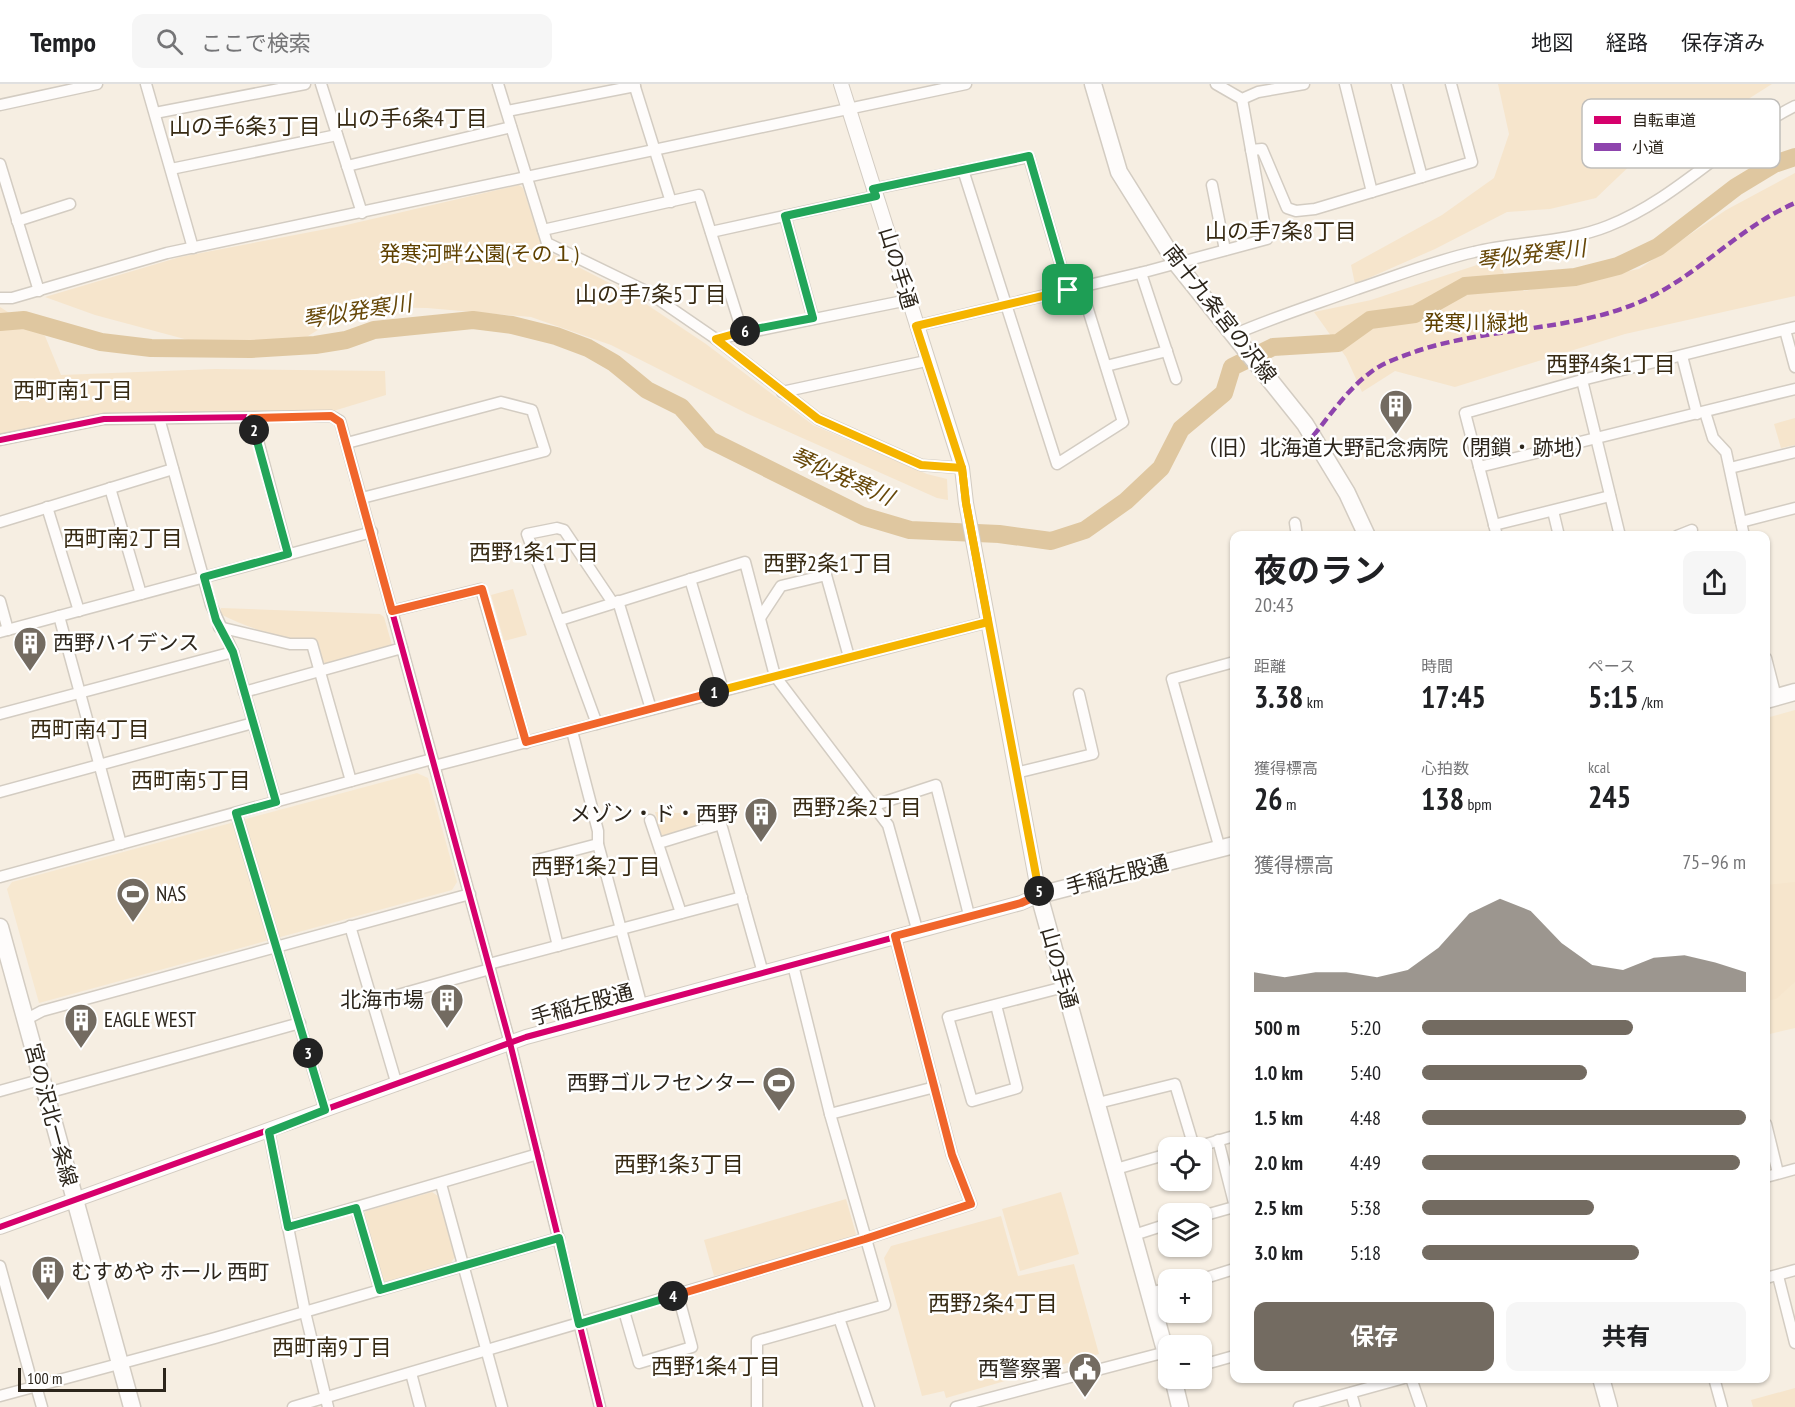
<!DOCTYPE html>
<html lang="ja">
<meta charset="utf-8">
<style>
body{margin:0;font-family:"PT Sans Narrow","Noto Sans JP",sans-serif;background:#f6f6f6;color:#202124;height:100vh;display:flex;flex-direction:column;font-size:22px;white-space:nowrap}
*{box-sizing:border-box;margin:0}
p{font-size:20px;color:#757577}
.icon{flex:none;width:33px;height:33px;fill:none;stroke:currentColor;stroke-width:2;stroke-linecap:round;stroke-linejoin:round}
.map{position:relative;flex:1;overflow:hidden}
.drawer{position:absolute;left:1230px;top:447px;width:540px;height:852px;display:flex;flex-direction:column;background:#fff;border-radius:12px;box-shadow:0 2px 4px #0004}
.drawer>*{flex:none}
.buttons{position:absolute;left:1158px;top:1053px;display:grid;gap:12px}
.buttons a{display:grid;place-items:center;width:54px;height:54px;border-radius:12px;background:#fff;box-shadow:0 2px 4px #0004;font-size:30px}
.scale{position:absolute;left:18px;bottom:15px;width:148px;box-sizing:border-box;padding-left:6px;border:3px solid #2c251b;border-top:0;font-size:16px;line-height:21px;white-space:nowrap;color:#2c251b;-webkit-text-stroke:4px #fff;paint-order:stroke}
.pin{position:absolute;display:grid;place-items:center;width:51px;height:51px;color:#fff;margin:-26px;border-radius:12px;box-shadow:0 3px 9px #0006}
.km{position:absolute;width:30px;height:30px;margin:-15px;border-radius:50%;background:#222;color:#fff;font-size:16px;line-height:30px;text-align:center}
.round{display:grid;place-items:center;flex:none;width:63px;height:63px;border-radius:12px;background:#f6f6f6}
.headline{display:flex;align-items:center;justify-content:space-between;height:102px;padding:0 24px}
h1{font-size:33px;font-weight:700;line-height:45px}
.metrics{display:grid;grid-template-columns:repeat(3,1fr);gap:9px;height:102px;padding:6px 24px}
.metrics div{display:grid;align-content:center}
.metrics b{font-size:30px;font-weight:700}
.metrics small{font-size:16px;font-weight:400}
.metrics p{font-size:16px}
.chart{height:168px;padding:12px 24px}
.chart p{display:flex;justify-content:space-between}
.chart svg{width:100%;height:108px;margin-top:6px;fill:#736b61;opacity:.7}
.cta{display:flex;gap:12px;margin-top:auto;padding:12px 24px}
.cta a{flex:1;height:69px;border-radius:12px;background:#736b61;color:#fff;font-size:24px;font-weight:700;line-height:69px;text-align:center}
.cta a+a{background:#f6f6f6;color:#202124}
ul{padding:0 24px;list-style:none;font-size:20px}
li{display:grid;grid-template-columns:96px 72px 1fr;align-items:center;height:45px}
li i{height:15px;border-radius:8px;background:#736b61}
header{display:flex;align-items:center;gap:36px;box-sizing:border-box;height:84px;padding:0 30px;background:#fff;border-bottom:2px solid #e0e0e0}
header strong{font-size:28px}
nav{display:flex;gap:33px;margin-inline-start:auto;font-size:21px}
.search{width:420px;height:54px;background:#f6f6f6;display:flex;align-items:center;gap:15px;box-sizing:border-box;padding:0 21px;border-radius:12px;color:#757577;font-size:22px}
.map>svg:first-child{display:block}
</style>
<header>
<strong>Tempo</strong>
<div class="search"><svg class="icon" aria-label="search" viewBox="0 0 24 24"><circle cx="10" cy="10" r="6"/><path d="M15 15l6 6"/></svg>ここで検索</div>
<nav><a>地図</a><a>経路</a><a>保存済み</a></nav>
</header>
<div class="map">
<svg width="1795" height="1323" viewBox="0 0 1795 1323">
<rect width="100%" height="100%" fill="#f6eee2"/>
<g fill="#f7e8d0">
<path d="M1795,626v318l-29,7v-317z"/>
<path d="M417,689l11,5 29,104 -5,8 -413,113 -32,-114 5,-7z"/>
</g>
<g fill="#f6e5cc">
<path d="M1498,0h274l-49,31 -84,42 -43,41 -46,11 -43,3 -72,37 -80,35 -4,-19 91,-50 52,-37 15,-44z"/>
<path d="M1795,89v123l-170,38 -170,53 -60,-16 -33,21 -16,-35 -32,-45 57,-12 127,-42 6,16 20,17 115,-22 87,-59z"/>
<path d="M519,101l4,3 20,61 88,45 75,50 107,81 114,49 20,5 1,21 -11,-2 -191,-85 -135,-68 -80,-28 -104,-9 -72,-1 -55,34h-108l-97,-26 -50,-18 135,-40 162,-31z"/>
<path d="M0,223l45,29 16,39 154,-6 170,2 1,24 -56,17 -171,1 -75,4 -84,17z"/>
<path d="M1795,334v27l-14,3 -7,-24z"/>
<path d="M513,505l14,46 -23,6 -13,-46z"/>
<path d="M221,524l159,6 4,3 8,28 -2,4 -63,16 -4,-2 -8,-23c-35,-1 -64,-11 -95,-26z"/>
<path d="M655,728l52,2 2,9 -47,14z"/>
<path d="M1795,798v100l-19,17 -10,2v-116z"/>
<path d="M432,1108l6,4 17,61 -5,7 -65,19 -4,-5 -18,-63 3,-4z"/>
<path d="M1061,1108l18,62 -59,17 -18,-62z"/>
<path d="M846,1115l10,35 -2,5 -140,37 -10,-36z"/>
<path d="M1001,1132l17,60 56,-12 25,90 -153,44 -2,-7 -22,5 -38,-138 7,-12z"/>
<path d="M1795,1304v19h-42l-2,-7z"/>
</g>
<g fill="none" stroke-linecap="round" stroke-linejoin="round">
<path stroke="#dfc7a0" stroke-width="18" d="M0,238l24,-2 77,22 50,6 100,1 64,-4 31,-5 28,-10 99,-10 39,5 44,11 32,12 26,15 33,27 34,17 29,33 153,76 47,14 89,4 52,7 34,-11 41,-29 35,-33 20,-39 43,-36 8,-26 41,-20 65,-4 32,-23 45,-6 50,-28 110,-9 43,-11 40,-19 78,-60 38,-23 21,-7"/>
<defs>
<g id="street">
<path d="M146,0l47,164"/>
<path d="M321,0l41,129"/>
<path d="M498,0l49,159 99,48 70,48 102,80 103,46 41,3"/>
<path d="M634,0l37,118"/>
<path d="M1216,0l26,15 16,-7 46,-8"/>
<path d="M1345,0l27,108"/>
<path d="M1397,0l25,93"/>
<path d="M0,21l97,-21"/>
<path d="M507,27l128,-25"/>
<path d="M155,29l150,-29"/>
<path d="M1251,66l11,-1 25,59 9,3 19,-2 157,-47 -21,-78"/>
<path d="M0,80l39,127"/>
<path d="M347,82l164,-39"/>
<path d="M171,85l166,-34"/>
<path d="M963,86l94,294 66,-42 -42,-135"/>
<path d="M1212,101l13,65"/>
<path d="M873,105l156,-32 39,133"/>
<path d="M785,132l28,102"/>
<path d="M17,137l53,-17"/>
<path d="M543,146l156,-35 43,136"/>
<path d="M711,148l165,-36"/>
<path d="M1141,189l35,106"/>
<path d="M0,214h12l155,-45 799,-169"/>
<path d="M916,242l232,-55 119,-32 -25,-140"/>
<path d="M1785,246l10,37"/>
<path d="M1233,251c41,-18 83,-31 124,-46 39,-13 77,-28 117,-37 44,-11 92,-9 134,-26 69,-27 121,-87 187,-120"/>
<path d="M716,255l192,-39"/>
<path d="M1682,272l15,58"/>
<path d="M1106,282l61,-15"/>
<path d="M782,308l144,-31"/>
<path d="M1705,328l8,26 13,14 18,84"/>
<path d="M159,334l52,187 22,47 43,150"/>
<path d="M252,334l36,136"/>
<path d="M0,356l104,-21 227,-3 9,5 170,622 90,364"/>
<path d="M347,359l154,-41 31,8 13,41 -183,47"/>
<path d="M1479,383l316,-78"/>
<path d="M1730,384l65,-16"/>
<path d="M110,404l31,106"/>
<path d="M47,423l32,104"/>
<path d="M1553,427l6,25"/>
<path d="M0,438l173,-53"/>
<path d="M1741,438l54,-14"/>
<path d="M1295,439l2,13"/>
<path d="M1494,441l116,-29"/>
<path d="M1497,452l-32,-123 117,-33"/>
<path d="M1620,452l-38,-156 213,-53"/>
<path d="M1677,452l15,-6"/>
<path d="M690,495l33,111"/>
<path d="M0,517l8,29"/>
<path d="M618,517l33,108"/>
<path d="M392,527l89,-22 45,154"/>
<path d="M59,532l62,228"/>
<path d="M760,534l21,-32 45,-11 23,82"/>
<path d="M560,536l185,-58 30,114 113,149 29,104"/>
<path d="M219,543l71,17h22l39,137"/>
<path d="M0,548l372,-100"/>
<path d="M1766,574l10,39"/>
<path d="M244,608l158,-44"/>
<path d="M0,630l233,-62"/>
<path d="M597,640l-70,-190 30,-6 7,2 49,73"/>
<path d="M572,647l26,100v13l44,163"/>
<path d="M434,682l554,-144"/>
<path d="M1016,689l77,-19 -14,-60"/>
<path d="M0,708l253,-69"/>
<path d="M875,721l61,-20 33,130"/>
<path d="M236,729l89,297"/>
<path d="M650,736l31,93"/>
<path d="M659,759l62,-19 42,149"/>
<path d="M1220,765l-48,-170 62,-17"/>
<path d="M0,793l432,-118"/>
<path d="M350,842l47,159"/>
<path d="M558,862l-21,-86 61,-16"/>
<path d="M489,880l253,-67"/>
<path d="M373,918l117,-33"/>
<path d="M996,921l21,83 -45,13 -24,-84 116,-30"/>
<path d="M25,936l17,-9 428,-117"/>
<path d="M0,1007l43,-12"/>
<path d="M47,1009l253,-70"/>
<path d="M1098,1019l77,-19 19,63"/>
<path d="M830,1030l105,-27"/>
<path d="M1766,1040l12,49"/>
<path d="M269,1048l36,180 23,95"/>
<path d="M1218,1056l16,63"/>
<path d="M1193,1064l41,-12"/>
<path d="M1116,1085l52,-15"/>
<path d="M1766,1093l29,-8"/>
<path d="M441,1100l61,223"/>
<path d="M356,1124l24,82"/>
<path d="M1202,1132l32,-9"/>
<path d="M288,1143l250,-73"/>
<path d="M1134,1151l34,-11"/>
<path d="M0,1182l33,120"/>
<path d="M1778,1192l17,67"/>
<path d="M1766,1194l29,-8"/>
<path d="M1199,1196l35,-11"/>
<path d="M1150,1209l18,-5"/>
<path d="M624,1227l15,52 53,-16 -14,-52"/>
<path d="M839,1234l30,89"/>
<path d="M1202,1281l32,-9"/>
<path d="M411,1289l9,34"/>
<path d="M1411,1294l10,29"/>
<path d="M1714,1294l8,29"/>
<path d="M36,1302l6,21"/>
<path d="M1351,1309l4,14"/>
<path d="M0,1312l215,-58 344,-100"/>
<path d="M293,1323l572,-168 106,-35 -19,-49 -57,-219"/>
<path d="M757,1323v-66l128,-36 -55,-191 -37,-149"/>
<path d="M956,1323l210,-55"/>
<path d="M1299,1323l105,-29"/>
</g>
<path id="secondary" d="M0,1143l526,-190 495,-134 18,-8 -73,-392 -4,-35 -121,-384"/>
<g id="primary">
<path d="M1093,0l26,88 57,91 129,161 42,69 20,43"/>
<path d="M1766,616l29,-8"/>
<path d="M0,843l132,480"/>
<path d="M1168,1277l-129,-466 195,-50"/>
<path d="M1173,1294l7,29"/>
<path d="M1601,1294l8,29"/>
</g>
</defs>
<use href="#street" stroke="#d3ccc2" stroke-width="13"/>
<use href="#secondary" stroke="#d3ccc2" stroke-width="16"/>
<use href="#primary" stroke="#d3ccc2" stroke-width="19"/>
<use href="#street" stroke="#fefcfb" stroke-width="10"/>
<use href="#secondary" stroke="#fefcfb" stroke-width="14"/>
<use href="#primary" stroke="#fefcfb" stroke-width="16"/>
<path stroke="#8e44ad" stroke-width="4.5" stroke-dasharray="9 4.5" stroke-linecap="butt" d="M1313,352c18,-22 35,-47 58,-64 13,-10 30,-15 46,-21 72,-24 158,-20 225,-50 56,-25 97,-74 153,-98"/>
<defs>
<g id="cycleway">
<path d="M0,356l104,-21 227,-3 9,5 170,622 90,364"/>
<path d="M0,1143l526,-190 495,-134 18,-8"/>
</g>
</defs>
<use href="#cycleway" stroke="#fff" stroke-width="10"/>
<use href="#cycleway" stroke="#d6006c" stroke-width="6"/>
</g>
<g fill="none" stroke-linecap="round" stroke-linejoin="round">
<defs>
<path id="split-1" d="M714,608l274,-70 -22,-119 -4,-35 -46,-142 152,-36"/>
<path id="split-2" d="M254,346l-2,-12 79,-2 9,6 52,189 90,-22 44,153 188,-50"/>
<path id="split-3" d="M254,346l34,124 -84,23 12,43 17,32 43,150 -40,11 72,240"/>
<path id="split-4" d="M308,969l17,57 -56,22 19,95 68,-19 24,82 179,-52 20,86 94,-28"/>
<path id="split-5" d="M673,1212l192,-57 106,-35 -19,-49 -57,-219 126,-33 18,-8v-4"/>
<path id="split-6" d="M745,247l-29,8 102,80 103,46 41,3 4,35 73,388"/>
<path id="split-7" d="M745,247l68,-13 -28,-102 91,-20 -3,-7 156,-33 39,134"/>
</defs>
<use href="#split-1" stroke="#fff" stroke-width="12"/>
<use href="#split-2" stroke="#fff" stroke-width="12"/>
<use href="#split-3" stroke="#fff" stroke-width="12"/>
<use href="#split-4" stroke="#fff" stroke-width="12"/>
<use href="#split-5" stroke="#fff" stroke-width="12"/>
<use href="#split-6" stroke="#fff" stroke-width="12"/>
<use href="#split-7" stroke="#fff" stroke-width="12"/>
<use href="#split-1" stroke="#f5b400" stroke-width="8"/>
<use href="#split-2" stroke="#f0652b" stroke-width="8"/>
<use href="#split-3" stroke="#22a559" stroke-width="8"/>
<use href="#split-4" stroke="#22a559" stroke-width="8"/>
<use href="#split-5" stroke="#f0652b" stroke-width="8"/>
<use href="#split-6" stroke="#f5b400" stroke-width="8"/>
<use href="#split-7" stroke="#22a559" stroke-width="8"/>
</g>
<defs>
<symbol id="building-pin" viewBox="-11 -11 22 30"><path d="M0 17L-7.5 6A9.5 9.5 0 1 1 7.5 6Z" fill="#736b61" stroke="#fff"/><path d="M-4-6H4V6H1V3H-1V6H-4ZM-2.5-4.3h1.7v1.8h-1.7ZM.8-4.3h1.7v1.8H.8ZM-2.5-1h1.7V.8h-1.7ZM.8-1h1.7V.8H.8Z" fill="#fff"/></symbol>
<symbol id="stadium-pin" viewBox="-11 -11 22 30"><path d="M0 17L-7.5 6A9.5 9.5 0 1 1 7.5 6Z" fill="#736b61" stroke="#fff"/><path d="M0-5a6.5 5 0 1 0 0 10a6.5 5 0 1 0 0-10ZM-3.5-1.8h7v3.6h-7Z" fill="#fff"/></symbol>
<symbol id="civic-pin" viewBox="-11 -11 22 30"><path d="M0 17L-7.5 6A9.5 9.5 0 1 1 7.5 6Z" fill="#736b61" stroke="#fff"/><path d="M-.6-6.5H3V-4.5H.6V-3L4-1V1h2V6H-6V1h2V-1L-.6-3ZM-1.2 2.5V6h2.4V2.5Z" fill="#fff"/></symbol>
</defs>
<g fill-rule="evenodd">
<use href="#building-pin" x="1377" y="303" width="38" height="52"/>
<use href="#building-pin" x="11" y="540" width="38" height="52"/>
<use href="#building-pin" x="742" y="711" width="38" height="52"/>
<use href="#stadium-pin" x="114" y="791" width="38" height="52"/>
<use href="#building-pin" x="428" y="897" width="38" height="52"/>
<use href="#building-pin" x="62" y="917" width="38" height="52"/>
<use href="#stadium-pin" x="760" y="980" width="38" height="52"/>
<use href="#building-pin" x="29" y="1169" width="38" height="52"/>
<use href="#civic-pin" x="1066" y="1266" width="38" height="52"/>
</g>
<g text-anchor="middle" stroke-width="5" stroke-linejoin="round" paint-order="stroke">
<g font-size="21" fill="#5f4100" stroke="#fff">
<text x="479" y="177">発寒河畔公園(その１)</text>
<text x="1476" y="246">発寒川緑地</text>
</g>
<g font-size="21" fill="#2c251b" stroke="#fff">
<text transform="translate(898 184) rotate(73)" y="7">山の手通</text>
<text transform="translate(1220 230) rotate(52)" y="7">南十九条宮の沢線</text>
<text transform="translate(1117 791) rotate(-14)" y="7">手稲左股通</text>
<text transform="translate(1059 884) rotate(74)" y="7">山の手通</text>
<text transform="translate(582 921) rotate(-15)" y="7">手稲左股通</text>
<text transform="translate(51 1031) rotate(75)" y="7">宮の沢北一条線</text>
</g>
<g font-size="21" fill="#2c251b" stroke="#fff" text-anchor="start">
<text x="1396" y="371" text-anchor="middle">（旧）北海道大野記念病院（閉鎖・跡地）</text>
<text x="53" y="566">西野ハイデンス</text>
<text x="738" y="737" text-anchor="end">メゾン・ド・西野</text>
<text x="156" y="817">NAS</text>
<text x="424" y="923" text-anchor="end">北海市場</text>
<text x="104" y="943">EAGLE WEST</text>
<text x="756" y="1006" text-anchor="end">西野ゴルフセンター</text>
<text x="71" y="1195">むすめや ホール 西町</text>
<text x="1062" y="1292" text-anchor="end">西警察署</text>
</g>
<g font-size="22" fill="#372a13" stroke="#fff">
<text x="412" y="42">山の手6条4丁目</text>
<text x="245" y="50">山の手6条3丁目</text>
<text x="1281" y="155">山の手7条8丁目</text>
<text x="651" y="218">山の手7条5丁目</text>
<text x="1611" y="288">西野4条1丁目</text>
<text x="73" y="314">西町南1丁目</text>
<text x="123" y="462">西町南2丁目</text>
<text x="534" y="476">西野1条1丁目</text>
<text x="828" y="487">西野2条1丁目</text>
<text x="90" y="653">西町南4丁目</text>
<text x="191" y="704">西町南5丁目</text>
<text x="857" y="731">西野2条2丁目</text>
<text x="596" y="790">西野1条2丁目</text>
<text x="679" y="1088">西野1条3丁目</text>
<text x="993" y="1227">西野2条4丁目</text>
<text x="332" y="1271">西町南9丁目</text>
<text x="716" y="1290">西野1条4丁目</text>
</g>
<g font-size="22" font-style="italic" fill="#674809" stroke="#fff">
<text transform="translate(1531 170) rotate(-7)" y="8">琴似発寒川</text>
<text transform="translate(357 227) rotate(-9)" y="8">琴似発寒川</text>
<text transform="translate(842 392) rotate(24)" y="8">琴似発寒川</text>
</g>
</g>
<rect x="1582" y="15" width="198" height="69" rx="9" fill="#fff" stroke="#c0bebb" stroke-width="1.5"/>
<rect x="1594" y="32" width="27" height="8" fill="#d6006c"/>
<rect x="1594" y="59" width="27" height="8" fill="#8e44ad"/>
<g font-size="16" fill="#2c251b">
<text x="1632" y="42">自転車道</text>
<text x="1632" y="69">小道</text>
</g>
</svg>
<div class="buttons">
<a><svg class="icon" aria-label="locate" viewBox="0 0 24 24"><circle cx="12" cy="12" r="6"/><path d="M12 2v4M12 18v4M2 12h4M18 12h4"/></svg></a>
<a><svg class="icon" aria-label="layers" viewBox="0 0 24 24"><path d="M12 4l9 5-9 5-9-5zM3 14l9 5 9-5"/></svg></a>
<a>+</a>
<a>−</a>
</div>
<div class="scale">100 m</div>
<div class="pin" style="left:1068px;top:206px;background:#1e9e55"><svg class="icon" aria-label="arrive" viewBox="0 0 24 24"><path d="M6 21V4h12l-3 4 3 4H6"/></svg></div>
<b class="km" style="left:714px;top:608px">1</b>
<b class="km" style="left:254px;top:346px">2</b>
<b class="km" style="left:308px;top:969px">3</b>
<b class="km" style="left:673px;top:1212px">4</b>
<b class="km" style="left:1039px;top:807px">5</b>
<b class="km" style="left:745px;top:247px">6</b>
<section class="drawer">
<div class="headline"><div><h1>夜のラン</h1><p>20:43</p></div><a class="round"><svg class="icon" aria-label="share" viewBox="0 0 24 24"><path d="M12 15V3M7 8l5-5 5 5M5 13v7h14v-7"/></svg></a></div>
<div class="metrics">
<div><p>距離</p><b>3.38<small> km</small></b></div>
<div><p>時間</p><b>17:45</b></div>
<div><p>ペース</p><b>5:15<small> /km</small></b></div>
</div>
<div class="metrics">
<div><p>獲得標高</p><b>26<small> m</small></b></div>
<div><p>心拍数</p><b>138<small> bpm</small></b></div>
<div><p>kcal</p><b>245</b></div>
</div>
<div class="chart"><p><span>獲得標高</span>75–96 m</p>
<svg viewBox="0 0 160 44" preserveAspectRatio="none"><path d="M0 44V36L10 38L20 36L30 36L40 38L50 35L60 26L70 12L80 6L90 11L100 24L110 33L120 35L130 30L140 29L150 32L160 36V44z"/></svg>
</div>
<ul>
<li><b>500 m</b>5:20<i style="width:65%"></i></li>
<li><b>1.0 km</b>5:40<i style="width:51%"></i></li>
<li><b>1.5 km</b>4:48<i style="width:100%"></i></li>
<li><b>2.0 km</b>4:49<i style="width:98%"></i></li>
<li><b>2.5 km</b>5:38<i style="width:53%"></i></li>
<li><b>3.0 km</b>5:18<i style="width:67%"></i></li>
</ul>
<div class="cta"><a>保存</a><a>共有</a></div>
</section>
</div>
